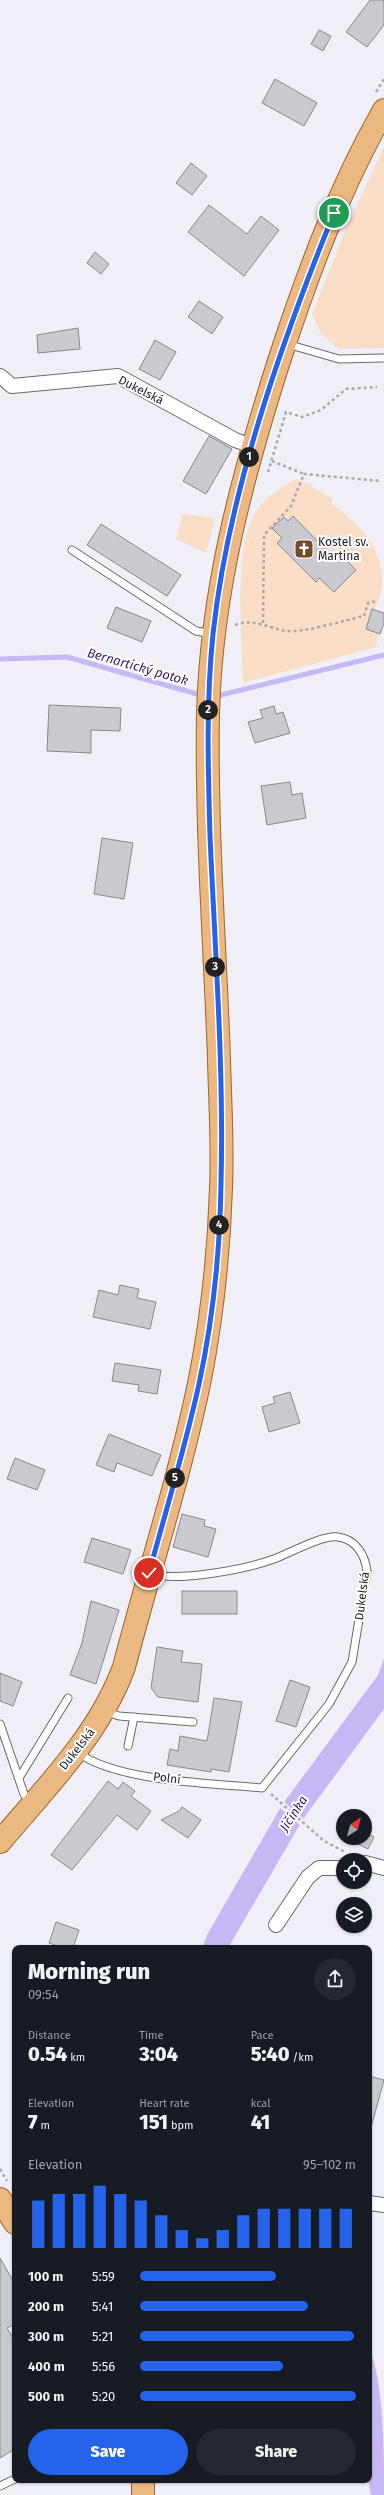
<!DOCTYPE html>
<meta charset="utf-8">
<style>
body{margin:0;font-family:"Fira Sans",sans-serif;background:#242831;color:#f1f3f6;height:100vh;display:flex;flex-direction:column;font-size:15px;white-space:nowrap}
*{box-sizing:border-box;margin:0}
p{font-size:13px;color:#9ea1a6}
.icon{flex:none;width:22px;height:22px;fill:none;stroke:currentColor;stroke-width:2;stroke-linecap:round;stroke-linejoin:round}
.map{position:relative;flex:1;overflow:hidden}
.panel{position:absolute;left:12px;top:1945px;width:360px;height:538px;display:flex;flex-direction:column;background:#171b24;border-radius:8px;box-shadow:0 1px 3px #0004}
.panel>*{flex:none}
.needle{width:26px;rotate:36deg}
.controls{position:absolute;left:336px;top:1809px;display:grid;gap:8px}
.controls a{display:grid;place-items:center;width:36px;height:36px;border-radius:50%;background:#171b24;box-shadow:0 1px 3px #0004;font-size:20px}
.pin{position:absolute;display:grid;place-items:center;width:34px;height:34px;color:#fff;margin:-17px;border:2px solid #fff;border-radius:50%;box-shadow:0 1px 4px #0007}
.km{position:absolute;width:20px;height:20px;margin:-10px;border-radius:50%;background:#222;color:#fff;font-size:11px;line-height:20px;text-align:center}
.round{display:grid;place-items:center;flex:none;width:42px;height:42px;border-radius:21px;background:#242831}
.head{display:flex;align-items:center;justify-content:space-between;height:68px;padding:0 16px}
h1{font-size:22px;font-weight:800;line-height:30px}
.metrics{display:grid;grid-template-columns:repeat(3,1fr);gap:6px;height:68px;padding:4px 16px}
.metrics div{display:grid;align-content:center}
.metrics b{font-size:20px;font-weight:800}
.metrics small{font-size:11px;font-weight:400}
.metrics p{font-size:11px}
.chart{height:112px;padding:8px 16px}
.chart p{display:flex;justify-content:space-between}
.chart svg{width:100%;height:72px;margin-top:4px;stroke:#2563eb;stroke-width:6}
.primary-button{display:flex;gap:8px;margin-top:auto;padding:8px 16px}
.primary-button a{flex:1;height:46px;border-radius:24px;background:#2563eb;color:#fff;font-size:16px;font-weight:800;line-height:46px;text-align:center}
.primary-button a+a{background:#242831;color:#f1f3f6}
ul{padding:0 16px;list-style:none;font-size:13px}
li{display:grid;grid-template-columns:64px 48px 1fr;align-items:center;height:30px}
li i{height:10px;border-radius:5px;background:#2563eb}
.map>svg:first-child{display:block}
</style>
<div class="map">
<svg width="384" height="2495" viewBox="0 0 384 2495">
<rect width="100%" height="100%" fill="#f0eff7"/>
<g fill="#f9ddc6">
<path d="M384,146v202l-45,1 -18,-15 -9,-20 30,-76z"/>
<path d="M296,479l17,6 -1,2 21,12 -2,4c29,23 53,43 51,84 -1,13 -12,29 -16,42l13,4 -3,14 -133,36c-1,-43 -9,-129 10,-166 9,-19 26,-28 43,-38z"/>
<path d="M183,514l32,4 -9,35 -30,-14z"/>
</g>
<g fill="#c5b8f5">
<path d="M384,1659v50l-81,110 -75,129h-26l5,-13 75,-130 96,-130z"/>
<path d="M369,2346c15,40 15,103 15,149h-13l-3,-15z"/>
</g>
<path fill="#f0eff7" d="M283,1801l22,19 -4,6 -22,-19z"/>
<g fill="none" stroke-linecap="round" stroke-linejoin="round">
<g stroke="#c5b8f5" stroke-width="5">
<path d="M0,659l67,-2 137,39"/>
<path d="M213,697l171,-42"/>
</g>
</g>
<g fill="#cac9d0" stroke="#89888f">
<path d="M370,0h14v25l-17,22 -21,-15z"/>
<path d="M319,30l12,6 -8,15 -12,-7z"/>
<path d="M275,79l42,24 -13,23 -42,-23z"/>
<path d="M191,163l16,13 -15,19 -16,-12z"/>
<path d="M209,205l38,29 14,-18 18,14 -35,46 -56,-44z"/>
<path d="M95,252l14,12 -8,10 -14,-11z"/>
<path d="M199,301l24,16 -11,17 -24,-17z"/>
<path d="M78,328l2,21 -42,4 -1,-18z"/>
<path d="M155,340l21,12 -16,28 -21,-11z"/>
<path d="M209,436l23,13 -26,45 -23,-13z"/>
<path d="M293,516l43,44 5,-5 15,15 -22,22 -15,-14 -3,4 -39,-39 5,-5 -10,-10 12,-11 4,4z"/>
<path d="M101,524l80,51 -14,21 -80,-51z"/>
<path d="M116,607l35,14 -9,21 -35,-14z"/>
<path d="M372,609l12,4v10l-4,11 -14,-5z"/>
<path d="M49,705l72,3 -1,23 -29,-1v23l-44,-2z"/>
<path d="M274,706l2,8 7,-2 7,21 -35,10 -7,-21 15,-4 -3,-8z"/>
<path d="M290,782l2,13 10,-2 4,25 -39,7 -6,-39z"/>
<path d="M102,838l31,5 -9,56 -30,-5z"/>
<path d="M120,1285l19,4 -2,9 19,4 -6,27 -57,-12 6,-27 19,5z"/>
<path d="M115,1363l46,7 -4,24 -19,-3 1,-6 -27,-4z"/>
<path d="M290,1392l10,31 -31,9 -7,-25 13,-4 -2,-6z"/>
<path d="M109,1434l52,21 -9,21 -35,-13 -3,9 -18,-7z"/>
<path d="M15,1458l30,12 -8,20 -30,-11z"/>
<path d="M182,1514l23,6 -1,6 12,3 -8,28 -35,-10z"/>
<path d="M92,1538l39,12 -8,24 -39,-12z"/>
<rect x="182" y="1591" width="55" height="23"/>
<path d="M91,1601l28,9 -23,74 -26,-9 12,-32z"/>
<path d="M157,1647l26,4 -2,11 21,2 -4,38 -40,-5 -7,-9z"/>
<path d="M0,1673l22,9 -9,24 -13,-5z"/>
<path d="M290,1680l20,7 -14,40 -20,-6z"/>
<path d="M214,1698l28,4 -13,70 -18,-3v3l-44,-7 3,-16 8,2 2,-15 27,5z"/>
<path d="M108,1781l10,8 5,-7 12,9 -4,5 20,15 -14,19 -20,-15 -45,55 -21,-15z"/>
<path d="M182,1807l19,13 -13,18 -27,-18 18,-9z"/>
<path d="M365,1832l9,5 -6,12 -22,-11h19z"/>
<path d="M56,1922l23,8 -6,18h-10l-14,-5z"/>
<path d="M369,2076l15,4 -12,44h-3z"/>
<path d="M0,2258l15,26v40l-8,4 8,13v108l-15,9z"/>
</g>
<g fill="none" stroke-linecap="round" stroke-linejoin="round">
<defs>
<g id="lane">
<path d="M287,344l52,15 45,-1"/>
<path d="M72,550l124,81 17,3"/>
<path d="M104,1711l15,5 74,6"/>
<path d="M0,1724l24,70 6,9"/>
<path d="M128,1746l6,-29"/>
<path d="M77,1752c40,30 135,31 185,36l67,-84 23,-42 15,-91c-2,-17 -12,-32 -29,-34 -16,-2 -48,16 -64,22 -28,10 -95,23 -123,15"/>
<path d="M19,1778l49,-80"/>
<path d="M0,2486l15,-7"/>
</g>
<g id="street">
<path d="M0,376l12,10 106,-10 117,64 17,6"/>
<path d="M365,1863l19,5"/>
<path d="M276,1925l32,-48 11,-9h24"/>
<path d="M369,2203l15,2"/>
</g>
<g id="primary">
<path d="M0,1842c46,-55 99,-107 124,-175 25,-96 56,-191 76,-288 12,-62 19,-127 21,-191 2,-43 -1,-86 -2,-129 -4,-114 -13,-230 -11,-345 3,-122 34,-237 71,-353 28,-86 60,-172 105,-251"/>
<path d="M0,2199l15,24"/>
<path d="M143,2480v15"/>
</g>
</defs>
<use href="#lane" stroke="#6a6970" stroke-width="9"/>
<use href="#street" stroke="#6a6970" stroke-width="16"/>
<use href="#primary" stroke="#9c652a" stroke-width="24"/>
<g stroke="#aaa9af" stroke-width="2.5" stroke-dasharray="3 3" stroke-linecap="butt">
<path d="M376,92l8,-13"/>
<path d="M272,461l32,13"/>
<path d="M268,472l18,-60 16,5 19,-7 25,-21 31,-2"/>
<path d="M263,623l1,-88 27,-29 13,-32 77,7"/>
<path d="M235,625c19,-7 33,3 51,6 18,2 59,-11 78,-15l4,-13 9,-2"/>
<path d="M271,1794l53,47 21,11"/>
<path d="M0,2169l7,12"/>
</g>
<use href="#lane" stroke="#fff" stroke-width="7"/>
<use href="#street" stroke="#fff" stroke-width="14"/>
<use href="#primary" stroke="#eab880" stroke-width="22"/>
</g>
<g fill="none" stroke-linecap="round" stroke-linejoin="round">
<defs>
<path id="route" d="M149,1573c17,-63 36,-125 50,-189 14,-65 21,-134 22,-200 3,-116 -6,-233 -11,-348 -2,-67 -4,-135 3,-202 15,-140 68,-291 121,-421"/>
</defs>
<use href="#route" stroke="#fff" stroke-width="8"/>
<use href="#route" stroke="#2563eb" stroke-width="5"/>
</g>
<defs>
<symbol id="church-square" viewBox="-11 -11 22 22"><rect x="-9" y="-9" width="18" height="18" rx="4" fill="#724c28" stroke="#fff"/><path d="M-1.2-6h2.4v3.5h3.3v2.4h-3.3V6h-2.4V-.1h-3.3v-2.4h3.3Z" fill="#fff"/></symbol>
</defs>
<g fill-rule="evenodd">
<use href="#church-square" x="293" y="538" width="22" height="22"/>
</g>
<g text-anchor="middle" stroke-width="4" stroke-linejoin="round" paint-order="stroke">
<g font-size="12" fill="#242426" stroke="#fff">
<text transform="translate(141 390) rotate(27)" y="4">Dukelská</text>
<text transform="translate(362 1596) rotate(-83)" y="4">Dukelská</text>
<text transform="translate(77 1749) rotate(-52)" y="4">Dukelská</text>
<text transform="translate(167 1778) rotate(7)" y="4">Polní</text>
</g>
<g font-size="12" fill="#242426" stroke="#fff" text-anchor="start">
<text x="318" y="546">Kostel sv.<tspan x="318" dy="14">Martina</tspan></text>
</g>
<g font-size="13" font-style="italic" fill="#3a1a6f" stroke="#fff">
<text transform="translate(138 666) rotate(16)" y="5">Bernartický potok</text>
<text transform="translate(293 1813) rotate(-57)" y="5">Jičínka</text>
</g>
</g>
</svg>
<div class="controls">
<a><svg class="needle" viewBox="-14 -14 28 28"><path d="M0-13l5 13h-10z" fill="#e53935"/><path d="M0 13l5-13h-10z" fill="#9ea1a6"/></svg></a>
<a><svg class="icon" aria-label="locate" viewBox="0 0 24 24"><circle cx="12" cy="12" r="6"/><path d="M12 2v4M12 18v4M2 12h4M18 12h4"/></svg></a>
<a><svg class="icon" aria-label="layers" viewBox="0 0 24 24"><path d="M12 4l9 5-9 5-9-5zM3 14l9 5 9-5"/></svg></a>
</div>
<div class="pin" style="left:334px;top:213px;background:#1e9e55"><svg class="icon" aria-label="arrive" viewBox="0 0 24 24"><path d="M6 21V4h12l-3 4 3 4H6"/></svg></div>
<div class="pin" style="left:149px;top:1573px;background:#d93025"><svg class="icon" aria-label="check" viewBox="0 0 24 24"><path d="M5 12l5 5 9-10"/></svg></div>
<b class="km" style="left:249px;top:457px">1</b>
<b class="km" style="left:208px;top:710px">2</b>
<b class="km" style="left:215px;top:967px">3</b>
<b class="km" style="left:219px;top:1225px">4</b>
<b class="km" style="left:175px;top:1478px">5</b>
<section class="panel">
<div class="head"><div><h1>Morning run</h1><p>09:54</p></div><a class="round"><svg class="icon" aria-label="share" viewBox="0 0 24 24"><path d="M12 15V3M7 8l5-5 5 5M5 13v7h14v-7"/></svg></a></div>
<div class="metrics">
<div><p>Distance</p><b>0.54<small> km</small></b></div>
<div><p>Time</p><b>3:04</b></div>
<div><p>Pace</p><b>5:40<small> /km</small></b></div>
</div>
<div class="metrics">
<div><p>Elevation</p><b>7<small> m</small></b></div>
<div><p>Heart rate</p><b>151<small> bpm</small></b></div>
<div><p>kcal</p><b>41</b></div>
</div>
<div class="chart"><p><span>Elevation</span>95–102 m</p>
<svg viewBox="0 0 160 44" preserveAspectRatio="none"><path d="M5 44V15M15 44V11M25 44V11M35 44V6M45 44V11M55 44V15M65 44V24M75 44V33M85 44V38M95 44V33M105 44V24M115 44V20M125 44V20M135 44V20M145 44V20M155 44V20"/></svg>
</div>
<ul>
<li><b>100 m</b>5:59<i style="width:63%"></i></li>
<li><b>200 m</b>5:41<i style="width:78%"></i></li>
<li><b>300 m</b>5:21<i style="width:99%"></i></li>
<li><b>400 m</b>5:56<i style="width:66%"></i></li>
<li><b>500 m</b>5:20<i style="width:100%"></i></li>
</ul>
<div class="primary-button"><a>Save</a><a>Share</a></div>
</section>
</div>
